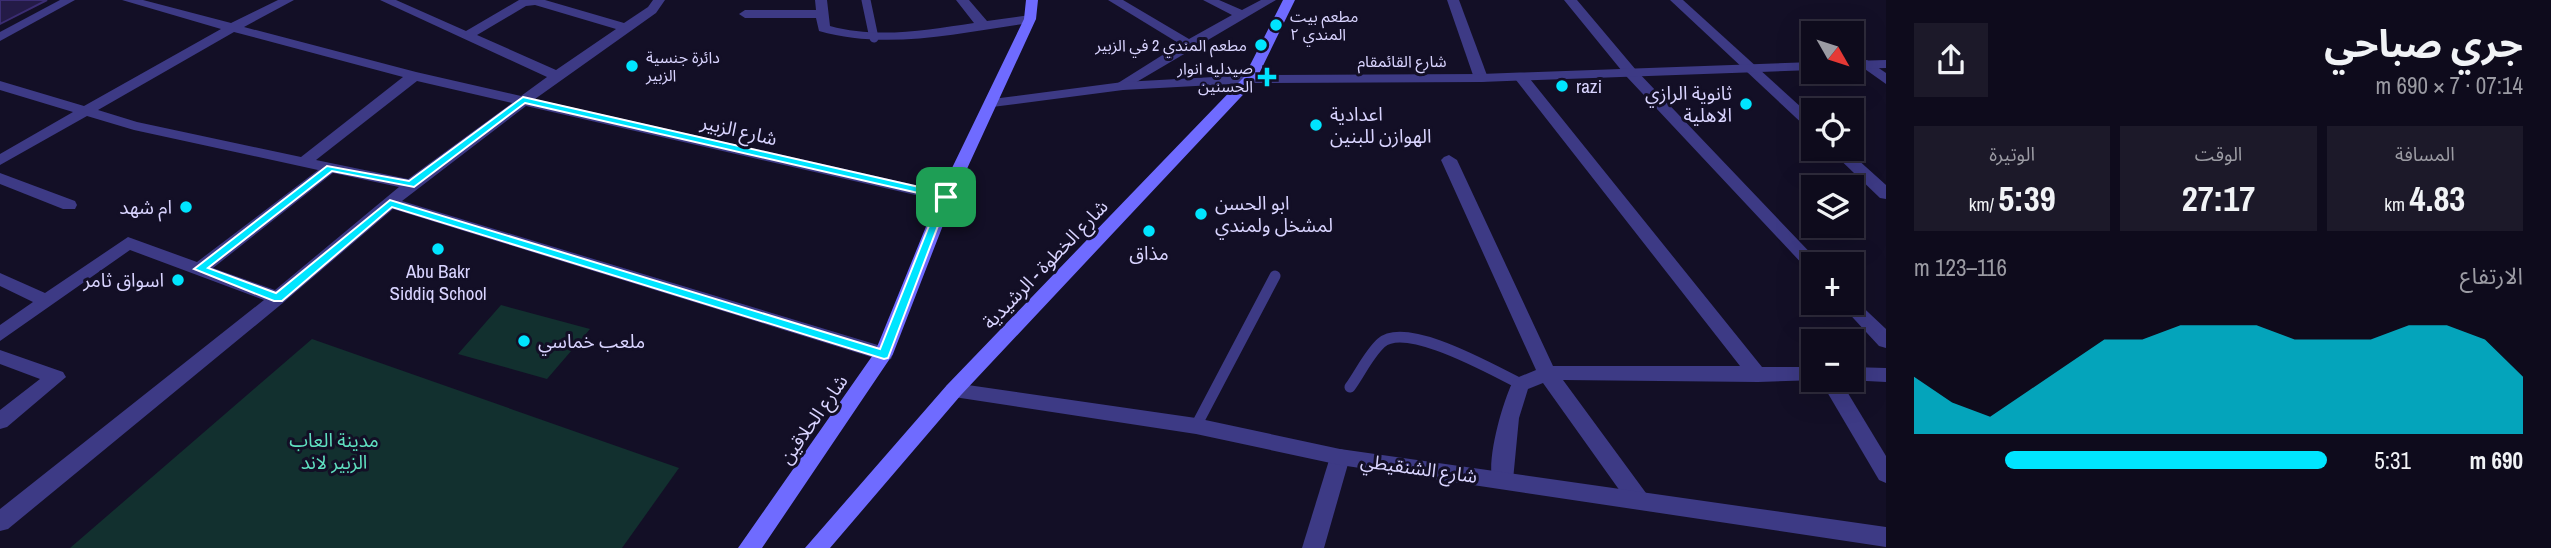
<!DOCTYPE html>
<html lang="ar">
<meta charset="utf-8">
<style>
body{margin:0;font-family:"Archivo Narrow","Noto Sans Arabic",sans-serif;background:#1c1929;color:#f1f3f6;direction:rtl;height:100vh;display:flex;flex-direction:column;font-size:26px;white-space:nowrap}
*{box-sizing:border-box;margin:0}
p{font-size:23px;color:#9b9ba3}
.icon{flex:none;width:38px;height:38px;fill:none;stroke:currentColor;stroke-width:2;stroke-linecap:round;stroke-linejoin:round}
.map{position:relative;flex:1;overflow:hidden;direction:ltr}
.details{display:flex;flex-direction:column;background:#0e0b1c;width:665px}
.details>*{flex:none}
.needle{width:46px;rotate:129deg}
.tools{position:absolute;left:1801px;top:21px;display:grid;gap:14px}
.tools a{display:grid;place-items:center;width:63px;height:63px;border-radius:0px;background:#0e0b1c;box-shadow:0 7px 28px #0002,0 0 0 2px #2e2b3b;font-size:35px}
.pin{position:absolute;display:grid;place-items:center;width:60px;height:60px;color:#fff;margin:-30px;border-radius:14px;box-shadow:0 4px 10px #0006}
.round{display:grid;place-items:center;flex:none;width:74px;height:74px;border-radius:0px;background:#1c1929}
.summary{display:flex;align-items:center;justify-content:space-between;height:119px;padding:0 28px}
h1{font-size:38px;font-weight:700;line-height:52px}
.metrics{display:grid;grid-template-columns:repeat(3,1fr);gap:10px;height:119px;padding:7px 28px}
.metrics div{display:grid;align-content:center;border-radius:0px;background:#1c1929;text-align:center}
.metrics b{font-size:35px;font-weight:700}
.metrics small{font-size:19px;font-weight:400}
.metrics p{font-size:19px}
.chart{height:196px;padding:14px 28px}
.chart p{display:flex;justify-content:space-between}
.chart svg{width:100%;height:126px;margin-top:7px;fill:#00e5ff;opacity:.7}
ul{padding:0 28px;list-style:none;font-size:23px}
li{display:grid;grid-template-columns:112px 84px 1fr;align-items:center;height:52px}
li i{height:18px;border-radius:9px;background:#00e5ff}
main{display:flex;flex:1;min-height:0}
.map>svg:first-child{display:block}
</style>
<main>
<section class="details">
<div class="summary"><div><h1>جري صباحي</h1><p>07:14 · 7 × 690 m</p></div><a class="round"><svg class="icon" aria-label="share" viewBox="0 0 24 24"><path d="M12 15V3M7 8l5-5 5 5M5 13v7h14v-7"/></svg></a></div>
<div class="metrics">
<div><p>المسافة</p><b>4.83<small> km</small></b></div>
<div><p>الوقت</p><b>27:17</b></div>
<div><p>الوتيرة</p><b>5:39<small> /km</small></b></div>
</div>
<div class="chart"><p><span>الارتفاع</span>116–123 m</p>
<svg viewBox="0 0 160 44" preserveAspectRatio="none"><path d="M0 44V24L10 33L20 38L30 29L40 20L50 11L60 11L70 6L80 6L90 6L100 11L110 11L120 11L130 6L140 6L150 11L160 24V44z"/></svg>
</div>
<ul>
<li><b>690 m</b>5:31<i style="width:78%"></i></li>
</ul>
</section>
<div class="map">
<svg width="1886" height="548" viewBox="0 0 1886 548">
<rect width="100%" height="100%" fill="#130f26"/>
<g fill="#12302f">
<path d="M501,305l89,24 -43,50 -89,-25z"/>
<path d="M312,339l367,129 -57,80h-552z"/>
</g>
<path fill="#241b47" stroke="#3b2d73" stroke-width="2" d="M0,0h47l-47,24z"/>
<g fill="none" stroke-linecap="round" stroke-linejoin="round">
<path stroke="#3d3a85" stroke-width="9" d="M866,0l8,38"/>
<g stroke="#3d3a85" stroke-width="11">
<path d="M1350,387c10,-14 19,-33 31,-44 25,-23 113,28 140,41"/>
<path d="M1196,426l79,-150"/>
</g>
<g fill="#3d3a85" fill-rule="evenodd">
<path d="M60,0h15l-75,41v-9z"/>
<path d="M122,0h21l88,23 47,-23h16l-50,27 172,45 105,24 26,-19 -167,-77h16l70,31 53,-31h26l79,23 24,-16 5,-7h12l-9,13 -121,86 411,93 8,5 -8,5 -420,-96 -124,95 489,148 2,5 -2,5 -7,2 -491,-152 -109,93 -276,227 -8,2v-22l264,-209 -134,-50 -130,91v-16l33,-23 -33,-16v-13l45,20 83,-56 69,25 121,-92 -184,-40 -47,-14 -87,49v-11l73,-42 -73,-22v-9l84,25 137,-77zM535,5l81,24 -60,41 -79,-35 49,-29zM234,32l169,45 -102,80 -164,-35 -39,-12zM417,81l95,22 -104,76 -92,-19zM333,173l66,14 -124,103 -62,-22z"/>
<path d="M815,0h12l3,26c47,13 97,4 144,-3l-18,-23h13l18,21 43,-6 6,4 -6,4c-69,9 -142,28 -211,8l-3,-13h-71l-6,-4 6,-4h71z"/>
<path d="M1108,0h15l66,39 43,-24 -29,-15h16l23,10 19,-10h15l-153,90 -7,-4 2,-3 62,-39z"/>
<path d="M1447,0h12l29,78 -2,3 -5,1 -7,-4z"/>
<path d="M1564,0h13l59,70 185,194h-8v7l-6,-2 -181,-193z"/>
<path d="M1670,0h13l130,118v12l-5,-1z"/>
<path d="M1867,60l19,13v11l-24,-17v-6z"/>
<path d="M1521,73l5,1 236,293h51v13h5l-60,2 -195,-2 83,113 3,6 -3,6 -8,3 -8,-3 -87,-122 -15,6 -9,29 -6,62 -3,6 -8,3 -8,-3c-10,-21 9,-86 20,-107l22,-9 -95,-210 3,-3 5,-2 8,5 96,206h187l-224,-286 -2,-3z"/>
<path d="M1829,149h17l40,36v14l-6,-1z"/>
<path d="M0,173l75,28 2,4 -2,4h-12l-63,-25z"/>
<path d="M1852,297l34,32v19l-7,-2 -36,-39 -3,-4h12z"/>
<path d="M0,350l63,22 3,5 -59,50 -7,2v-19l40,-31 -40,-15z"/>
<path d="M1852,367l34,1v14l-39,-2h5z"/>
<path d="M1820,380h20l46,76v27l-7,-3z"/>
<path d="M1340,449l7,2 3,6 -26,91h-22l28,-91 3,-6z"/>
</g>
<g fill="#3d3a85" fill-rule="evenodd">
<path d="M1886,60v8l-34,1v-8z"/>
<path d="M1813,62v8l-332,12 -231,1 -127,7 -131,17 -7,-4 7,-4 131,-17 127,-7 231,-1z"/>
<path d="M954,383l242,35 144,31 546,78v20l-546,-82 -144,-31 -242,-37 -7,-2 -3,-5 3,-5z"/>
</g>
<g fill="#6f6bff" fill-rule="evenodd">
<path d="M1026,0h12l-2,19 -82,178 -61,157 -131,194h-24l137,-196 63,-155 86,-178z"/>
<path d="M1283,0h12l-40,82 -294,313 -131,153h-25l142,-163 297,-308z"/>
</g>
</g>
<path fill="#00e5ff" stroke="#fff" stroke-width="2" fill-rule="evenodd" d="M523,97l427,97 -62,164 -4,1 -492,-152 -110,94h-8l-80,-32 133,-103 82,15zM525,103l415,95 -60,151 -490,-149 -114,93 -68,-25 124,-97 82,16z"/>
<g fill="#00e5ff" stroke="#130f26" stroke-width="2.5">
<circle cx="1276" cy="25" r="7"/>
<circle cx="1261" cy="45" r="7"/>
<circle cx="632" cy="66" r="7"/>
<path d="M1263.5 66.5h7v7h7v7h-7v7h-7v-7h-7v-7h7z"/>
<circle cx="1562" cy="86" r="7"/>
<circle cx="1746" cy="104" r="7"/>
<circle cx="1316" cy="125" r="7"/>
<circle cx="186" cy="207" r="7"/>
<circle cx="1201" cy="214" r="7"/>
<circle cx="1149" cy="231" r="7"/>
<circle cx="438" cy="249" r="7"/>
<circle cx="178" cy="280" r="7"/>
<circle cx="524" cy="341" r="7"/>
</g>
<g text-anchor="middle" stroke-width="6" stroke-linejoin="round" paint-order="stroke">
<g font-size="16" fill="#d9d4ff" stroke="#130f26" text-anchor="start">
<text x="1290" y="22">مطعم بيت<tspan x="1290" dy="18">المندي ٢</tspan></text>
<text x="1247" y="51" text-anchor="end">مطعم المندي 2 في الزبير</text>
<text x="646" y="63">دائرة جنسية<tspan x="646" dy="18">الزبير</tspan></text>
<text x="1253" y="74" text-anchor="end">صيدليه انوار<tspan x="1253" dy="18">الحسنين</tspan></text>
</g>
<g font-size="16" fill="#d9d4ff" stroke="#130f26">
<text x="1402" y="67">شارع القائمقام</text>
</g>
<g font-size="19" fill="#d9d4ff" stroke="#130f26" text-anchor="start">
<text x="1576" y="93">razi</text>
<text x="1732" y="100" text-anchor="end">ثانوية الرازي<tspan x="1732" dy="22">الاهلية</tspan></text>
<text x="1330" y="121">اعدادية<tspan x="1330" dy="22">الهوازن للبنين</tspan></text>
<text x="1215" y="210">ابو الحسن<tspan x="1215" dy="22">لمشخل ولمندي</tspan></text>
<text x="172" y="214" text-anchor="end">ام شهد</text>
<text x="1149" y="260" text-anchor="middle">مذاق</text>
<text x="438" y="278" text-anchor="middle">Abu Bakr<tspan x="438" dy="22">Siddiq School</tspan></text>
<text x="164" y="287" text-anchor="end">اسواق ثامر</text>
<text x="538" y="348">ملعب خماسي</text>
</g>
<g font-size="19" fill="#d9d4ff" stroke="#130f26">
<text transform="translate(739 130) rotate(13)" y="7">شارع الزبير</text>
<text transform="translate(1045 264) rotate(-46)" y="7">شارع الخطوة - الرشيدية</text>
<text transform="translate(813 419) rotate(-55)" y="7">شارع الحلاقين</text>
<text transform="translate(1419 468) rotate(8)" y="7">شارع الشنقيطي</text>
</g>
<g font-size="19" fill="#5fe0c0" stroke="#130f26">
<text x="334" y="447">مدينة العاب<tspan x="334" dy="22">الزبير لاند</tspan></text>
</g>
</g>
</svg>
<div class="tools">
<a><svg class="needle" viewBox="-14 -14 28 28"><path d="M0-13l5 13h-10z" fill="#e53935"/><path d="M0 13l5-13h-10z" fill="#9b9ba3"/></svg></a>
<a><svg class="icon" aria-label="locate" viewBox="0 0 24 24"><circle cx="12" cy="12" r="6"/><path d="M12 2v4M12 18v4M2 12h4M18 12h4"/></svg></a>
<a><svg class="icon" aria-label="layers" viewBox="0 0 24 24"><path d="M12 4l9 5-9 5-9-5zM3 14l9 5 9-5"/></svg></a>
<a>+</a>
<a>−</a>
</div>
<div class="pin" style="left:946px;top:197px;background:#1e9e55"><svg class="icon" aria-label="arrive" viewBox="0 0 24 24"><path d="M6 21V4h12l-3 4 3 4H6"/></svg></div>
</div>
</main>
